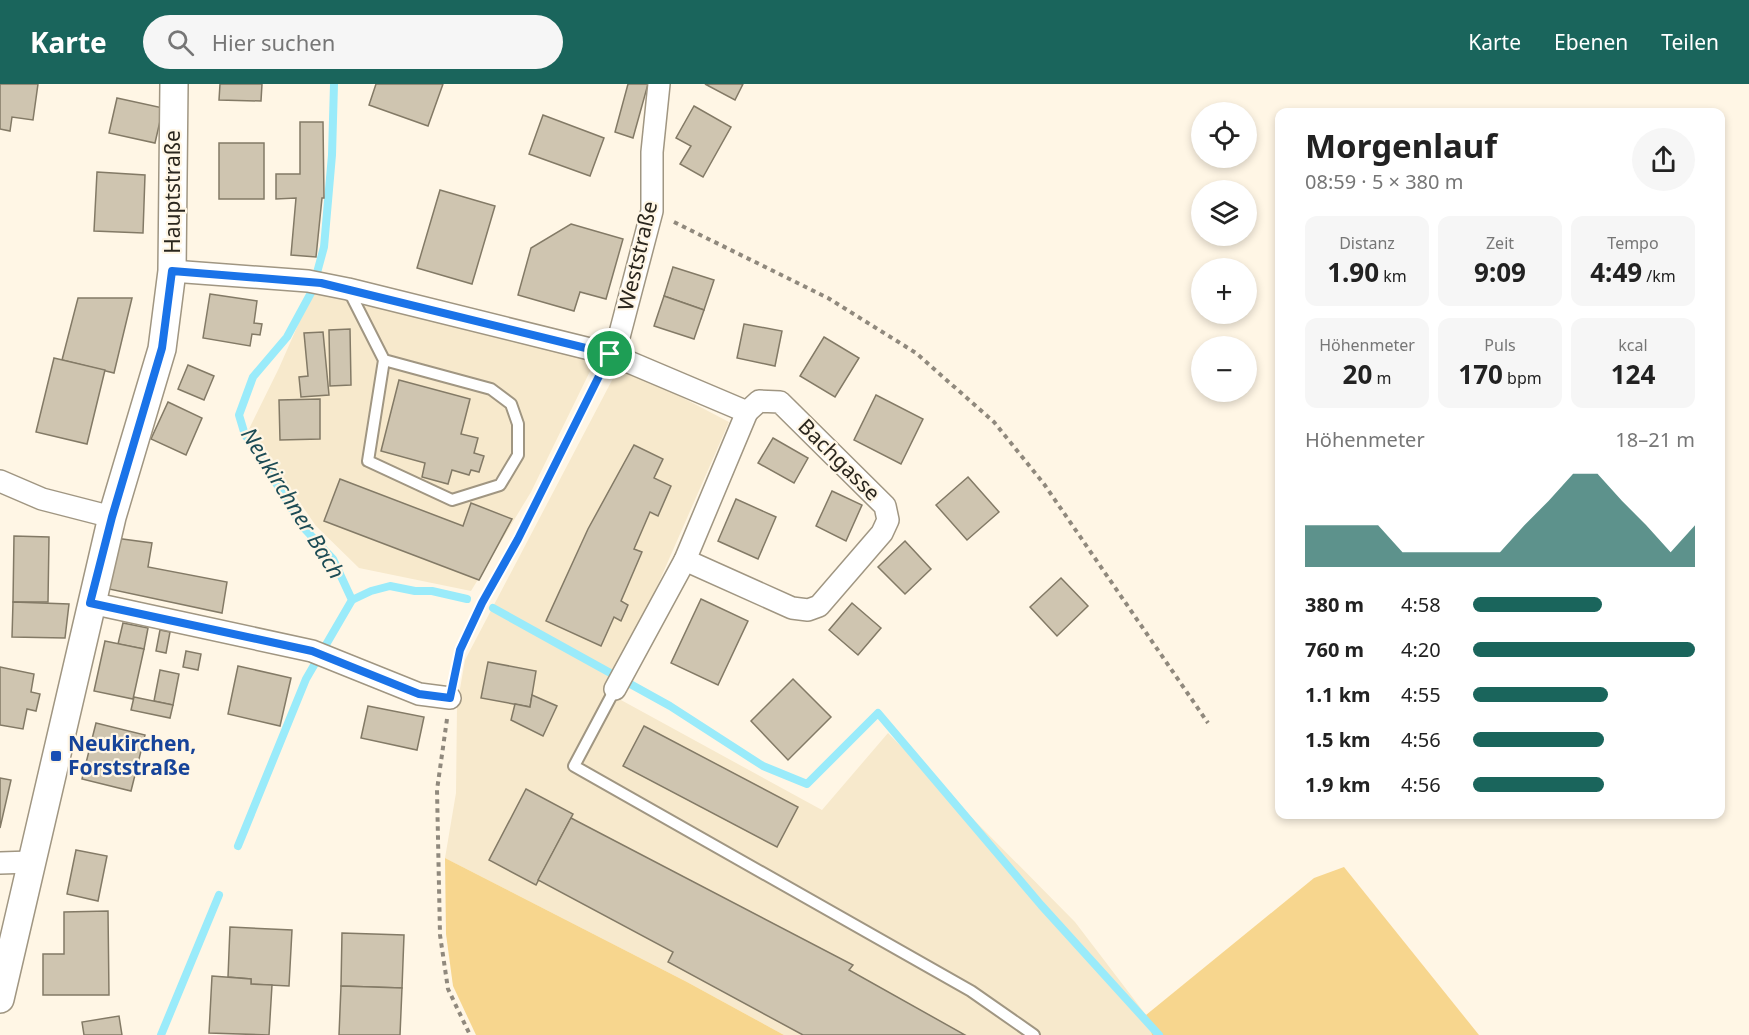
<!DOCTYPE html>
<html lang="de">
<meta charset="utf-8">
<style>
body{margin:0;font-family:"Noto Sans",sans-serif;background:#f6f6f6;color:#222;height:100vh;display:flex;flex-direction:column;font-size:22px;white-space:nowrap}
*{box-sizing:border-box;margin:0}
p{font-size:20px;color:#767676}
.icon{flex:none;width:33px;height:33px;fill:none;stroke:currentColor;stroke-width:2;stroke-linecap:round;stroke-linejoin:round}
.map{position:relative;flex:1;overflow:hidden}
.panel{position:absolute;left:1275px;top:24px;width:450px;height:711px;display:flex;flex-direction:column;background:#fff;border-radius:12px;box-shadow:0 3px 9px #0003}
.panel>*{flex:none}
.controls{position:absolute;left:1191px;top:18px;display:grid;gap:12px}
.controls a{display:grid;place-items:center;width:66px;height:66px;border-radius:50%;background:#fff;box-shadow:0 3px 9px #0003;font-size:30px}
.pin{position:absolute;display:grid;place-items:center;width:51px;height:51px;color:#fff;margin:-26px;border:3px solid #fff;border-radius:50%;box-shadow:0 2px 6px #0007}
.round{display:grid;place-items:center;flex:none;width:63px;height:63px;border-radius:32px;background:#f6f6f6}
.head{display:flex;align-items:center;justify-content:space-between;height:102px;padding:0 30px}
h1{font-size:33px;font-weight:700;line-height:45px}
.figures{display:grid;grid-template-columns:repeat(3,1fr);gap:9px;height:102px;padding:6px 30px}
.figures div{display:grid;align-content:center;border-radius:12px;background:#f6f6f6;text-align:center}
.figures b{font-size:26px;font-weight:700}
.figures small{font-size:16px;font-weight:400}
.figures p{font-size:16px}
.chart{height:168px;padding:12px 30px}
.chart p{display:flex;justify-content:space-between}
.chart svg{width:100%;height:108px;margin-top:6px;fill:#1a655c;opacity:.7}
ul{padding:0 30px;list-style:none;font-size:20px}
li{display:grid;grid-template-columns:96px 72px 1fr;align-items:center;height:45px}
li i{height:15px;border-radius:8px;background:#1a655c}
header{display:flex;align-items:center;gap:36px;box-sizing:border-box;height:84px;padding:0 30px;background:#1a655c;color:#fff}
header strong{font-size:28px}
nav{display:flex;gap:33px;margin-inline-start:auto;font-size:21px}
.search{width:420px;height:54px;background:#f6f6f6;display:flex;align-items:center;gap:15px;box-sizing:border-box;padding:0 21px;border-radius:33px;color:#767676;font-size:22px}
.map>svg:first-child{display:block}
</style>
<header>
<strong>Karte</strong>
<div class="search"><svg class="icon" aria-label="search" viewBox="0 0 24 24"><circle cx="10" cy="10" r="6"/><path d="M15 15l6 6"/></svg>Hier suchen</div>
<nav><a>Karte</a><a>Ebenen</a><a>Teilen</a></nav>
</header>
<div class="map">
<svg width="1749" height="951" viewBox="0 0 1749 951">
<rect width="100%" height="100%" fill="#fff6e5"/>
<g fill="#f7e9cc">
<path d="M313,207l283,68 -65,133 -60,99 -112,-23 -43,-42 -67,-97 30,-61z"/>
<path d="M620,281l109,57 -119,272 212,116 66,-77 187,189 71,93 6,20h-368l-97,-53 -242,-124 11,-65 1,-87 8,-46z"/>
</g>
<g fill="#f7d68e">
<path d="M445,774l242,124 97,53h-308l-23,-49 -7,-52z"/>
<path d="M1344,783l135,168h-327l-6,-20 168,-137z"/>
</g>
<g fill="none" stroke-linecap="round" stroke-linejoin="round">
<g stroke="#9aebfa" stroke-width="8">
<path d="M352,516l19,-9 19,-5 25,5h17l35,8"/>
<path d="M493,524l177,98 93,60 44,18 71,-71 163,192 118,130"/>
<path d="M238,762l68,-167 46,-79 -19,-41 -31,-33 -46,-76 -11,-15 -6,-20 14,-38 34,-40 25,-46 12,-44 8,-92 2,-71"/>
<path d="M161,951l58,-140"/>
</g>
</g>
<g fill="#cfc5b0" stroke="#837a66" stroke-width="1.5">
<path d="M0,0h38l-5,36 -21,-3 -2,14 -10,-2z"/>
<path d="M220,0h42l-1,17 -42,-1z"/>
<path d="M376,0h67l-15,42 -59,-21z"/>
<path d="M628,0h20l-15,54 -18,-6z"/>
<path d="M705,0h38l-8,16z"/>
<path d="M117,14l46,10 -8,35 -46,-10z"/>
<path d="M694,22l37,21 -28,50 -23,-13 11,-18 -15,-8z"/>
<path d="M543,31l61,23 -14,38 -61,-22z"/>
<path d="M300,38h23l1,76h-2l-6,59 -25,-2 5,-57 -20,1v-25h24z"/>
<rect x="219" y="59" width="45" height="56"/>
<path d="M97,88l48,3 -2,58 -49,-2z"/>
<path d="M440,106l55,16 -23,78 -55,-16z"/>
<path d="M571,140l52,15 -17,60 -26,-7 -6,19 -56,-16 13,-47z"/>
<path d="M673,183l41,13 -10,30 -40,-14z"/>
<path d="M210,210l47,7 -3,22 8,1 -2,11 -8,-1 -2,12 -47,-8z"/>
<path d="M664,212l40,14 -10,29 -40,-13z"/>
<path d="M78,214h54l-18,75 -52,-13z"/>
<path d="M744,240l38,7 -7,35 -38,-8z"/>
<path d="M350,245l1,56 -21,1 -1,-56z"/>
<path d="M323,248l6,63 -28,2 -2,-20 9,-1 -4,-43z"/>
<path d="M824,253l35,21 -24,39 -35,-21z"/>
<path d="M54,274l51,12 -18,74 -51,-12z"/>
<path d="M188,281l26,11 -10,24 -26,-11z"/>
<path d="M399,296l71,19 -9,35 17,4 -4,15 10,3 -5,16 -8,-2 -2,5 -17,-5 -4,14 -26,-7 3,-14 -44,-12z"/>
<path d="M876,311l47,24 -22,45 -47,-24z"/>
<path d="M320,315v40l-40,1 -1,-40z"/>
<path d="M168,318l34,16 -16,37 -35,-16z"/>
<path d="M773,354l35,20 -14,25 -36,-20z"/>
<path d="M634,361l29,14 -9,19 17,8 -13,30 -8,-4 -16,37 8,3 -21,49 7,4 -7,16 -7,-4 -13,29 -55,-25 42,-92z"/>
<path d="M968,393l31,35 -32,28 -31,-35z"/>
<path d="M340,395l123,47 8,-23 41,16 -33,61 -155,-59z"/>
<path d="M832,407l30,14 -16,36 -30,-15z"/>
<path d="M736,415l40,18 -18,42 -40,-18z"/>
<path d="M14,452l35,1 -1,65h-35z"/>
<path d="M115,454l37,5 -4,24 79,15 -5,31 -113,-24z"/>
<path d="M905,457l26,28 -26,25 -27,-27z"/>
<path d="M1061,494l27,28 -31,30 -27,-29z"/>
<path d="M701,515l47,22 -30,64 -47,-22z"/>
<path d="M13,518l56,2 -4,34 -53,-1z"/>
<path d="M852,519l29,25 -23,27 -29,-25z"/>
<path d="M123,539l25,5 -4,21 -26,-5z"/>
<path d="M160,546l10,2 -4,21 -10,-2z"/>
<path d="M105,557l39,8 -11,50 -39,-8z"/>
<path d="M186,567l15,3 -3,16 -15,-3z"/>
<path d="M488,578l48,9 -6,36 -49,-9z"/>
<path d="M238,582l53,12 -11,48 -52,-12z"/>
<path d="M0,583l34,7 -3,18 9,2 -4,17 -9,-2 -4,20 -23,-4z"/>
<path d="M160,586l19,4 -6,31 -19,-4z"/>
<path d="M793,595l38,38 -43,43 -37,-39z"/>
<path d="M532,611l25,11 -14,30 -32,-16 4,-16 15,3z"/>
<path d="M134,613l39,8 -3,13 -39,-8z"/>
<path d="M368,622l56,11 -7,33 -56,-12z"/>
<path d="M96,639l49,12 -14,56 -49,-12z"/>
<path d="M644,642l154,81 -21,40 -154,-81z"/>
<path d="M0,694l11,2 -11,48z"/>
<path d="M526,705l47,25 -37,71 -47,-25z"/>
<path d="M571,734l282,147 -4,5 116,65h-162l-135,-73 5,-10 -135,-72z"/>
<path d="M76,766l31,6 -9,45 -31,-7z"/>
<path d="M108,827l1,84h-66v-41h21v-42z"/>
<path d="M230,843l62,3 -3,56 -38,-2v-5l-23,-2z"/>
<path d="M342,849l62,2 -2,53 -61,-2z"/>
<path d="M212,892l39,3v5l21,1 -3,50 -60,-2z"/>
<path d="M341,902l61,2 -2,47h-61z"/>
<path d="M119,932l3,19h-38l-2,-13z"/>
</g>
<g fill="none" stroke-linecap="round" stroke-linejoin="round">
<defs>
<g id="service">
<path d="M349,207l35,69 -16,101 84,39 48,-15 18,-30v-31l-7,-20 -20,-15 -107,-29"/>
<path d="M615,605l-41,77 397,225 63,44"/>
</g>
<g id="minor">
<path d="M172,187l136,10 40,8 262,65 137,58 -62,148 -70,129"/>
<path d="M610,270l9,-17 33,-126v-59l7,-68"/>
<path d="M0,397l42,18 70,18"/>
<path d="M685,476l107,48 16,2 11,-4 63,-73 6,-13 -3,-14 -105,-104 -21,-1 -12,11"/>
<path d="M91,519l221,48 107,43 31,4"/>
<path d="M0,779l31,-1"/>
</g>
<path id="tertiary" d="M0,915l112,-482 50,-168 10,-78 2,-187"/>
</defs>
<use href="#service" stroke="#a09682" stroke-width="14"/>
<use href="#minor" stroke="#a09682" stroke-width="24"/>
<use href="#tertiary" stroke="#a09682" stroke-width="30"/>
<g stroke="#90897d" stroke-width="4" stroke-dasharray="4.5 4.5" stroke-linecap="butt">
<path d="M674,138l154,76 88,55 78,69 50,62 164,239"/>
<path d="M454,593c12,-51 39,-92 64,-137 29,-53 53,-110 81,-164"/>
<path d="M447,635l-10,71 3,145 8,54 22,46"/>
</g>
<use href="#service" stroke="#fff" stroke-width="10"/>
<use href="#minor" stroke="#fff" stroke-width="21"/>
<use href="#tertiary" stroke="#fff" stroke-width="27"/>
</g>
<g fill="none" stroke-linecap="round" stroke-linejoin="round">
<defs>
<path id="route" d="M172,187l149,12 289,71 -92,185 -36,64 -22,47 -10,48 -31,-4 -107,-43 -222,-48 22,-86 50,-169z"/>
</defs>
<use href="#route" stroke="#fff" stroke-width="12"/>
<use href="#route" stroke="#1a73e8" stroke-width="8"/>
</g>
<rect fill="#1a4fb4" stroke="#fff6e5" stroke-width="2" x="50" y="666" width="12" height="12" rx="3"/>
<g text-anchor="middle" stroke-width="4.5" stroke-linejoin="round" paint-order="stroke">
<g font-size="21" fill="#2a261e" stroke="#fff6e5">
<text transform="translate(173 108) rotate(-90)" y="7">Hauptstraße</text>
<text transform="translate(638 172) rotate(-77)" y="7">Weststraße</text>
<text transform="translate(839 376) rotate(45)" y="7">Bachgasse</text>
</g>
<g font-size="21" font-weight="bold" fill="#164399" stroke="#fff6e5" text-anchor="start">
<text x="68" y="667">Neukirchen,<tspan x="68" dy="24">Forststraße</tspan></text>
</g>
<g font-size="22" font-style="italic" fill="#1d4c55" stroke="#fff6e5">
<text transform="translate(293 419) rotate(58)" y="8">Neukirchner Bach</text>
</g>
</g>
</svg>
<div class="controls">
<a><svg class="icon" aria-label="locate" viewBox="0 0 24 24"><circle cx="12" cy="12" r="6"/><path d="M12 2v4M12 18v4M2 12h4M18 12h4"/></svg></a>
<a><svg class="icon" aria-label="layers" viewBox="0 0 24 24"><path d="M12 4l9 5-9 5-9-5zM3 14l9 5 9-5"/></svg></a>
<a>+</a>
<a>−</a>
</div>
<div class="pin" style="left:610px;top:270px;background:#1e9e55"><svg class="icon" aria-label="arrive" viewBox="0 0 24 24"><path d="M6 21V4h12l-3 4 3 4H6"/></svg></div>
<section class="panel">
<div class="head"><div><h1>Morgenlauf</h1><p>08:59 · 5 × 380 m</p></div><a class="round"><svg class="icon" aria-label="share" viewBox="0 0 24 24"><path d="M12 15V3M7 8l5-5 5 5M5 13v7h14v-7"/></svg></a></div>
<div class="figures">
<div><p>Distanz</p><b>1.90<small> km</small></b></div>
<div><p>Zeit</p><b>9:09</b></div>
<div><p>Tempo</p><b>4:49<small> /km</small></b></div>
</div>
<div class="figures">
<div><p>Höhenmeter</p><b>20<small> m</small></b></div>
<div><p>Puls</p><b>170<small> bpm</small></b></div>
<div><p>kcal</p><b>124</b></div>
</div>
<div class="chart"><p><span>Höhenmeter</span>18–21 m</p>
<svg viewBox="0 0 160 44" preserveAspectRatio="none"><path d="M0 44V27L10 27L20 27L30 27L40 38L50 38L60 38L70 38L80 38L90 27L100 17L110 6L120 6L130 17L140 27L150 38L160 27V44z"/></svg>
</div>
<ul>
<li><b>380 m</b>4:58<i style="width:58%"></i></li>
<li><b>760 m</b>4:20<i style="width:100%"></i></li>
<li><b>1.1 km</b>4:55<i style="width:61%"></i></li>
<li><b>1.5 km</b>4:56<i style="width:59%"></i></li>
<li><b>1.9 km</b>4:56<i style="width:59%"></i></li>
</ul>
</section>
</div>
